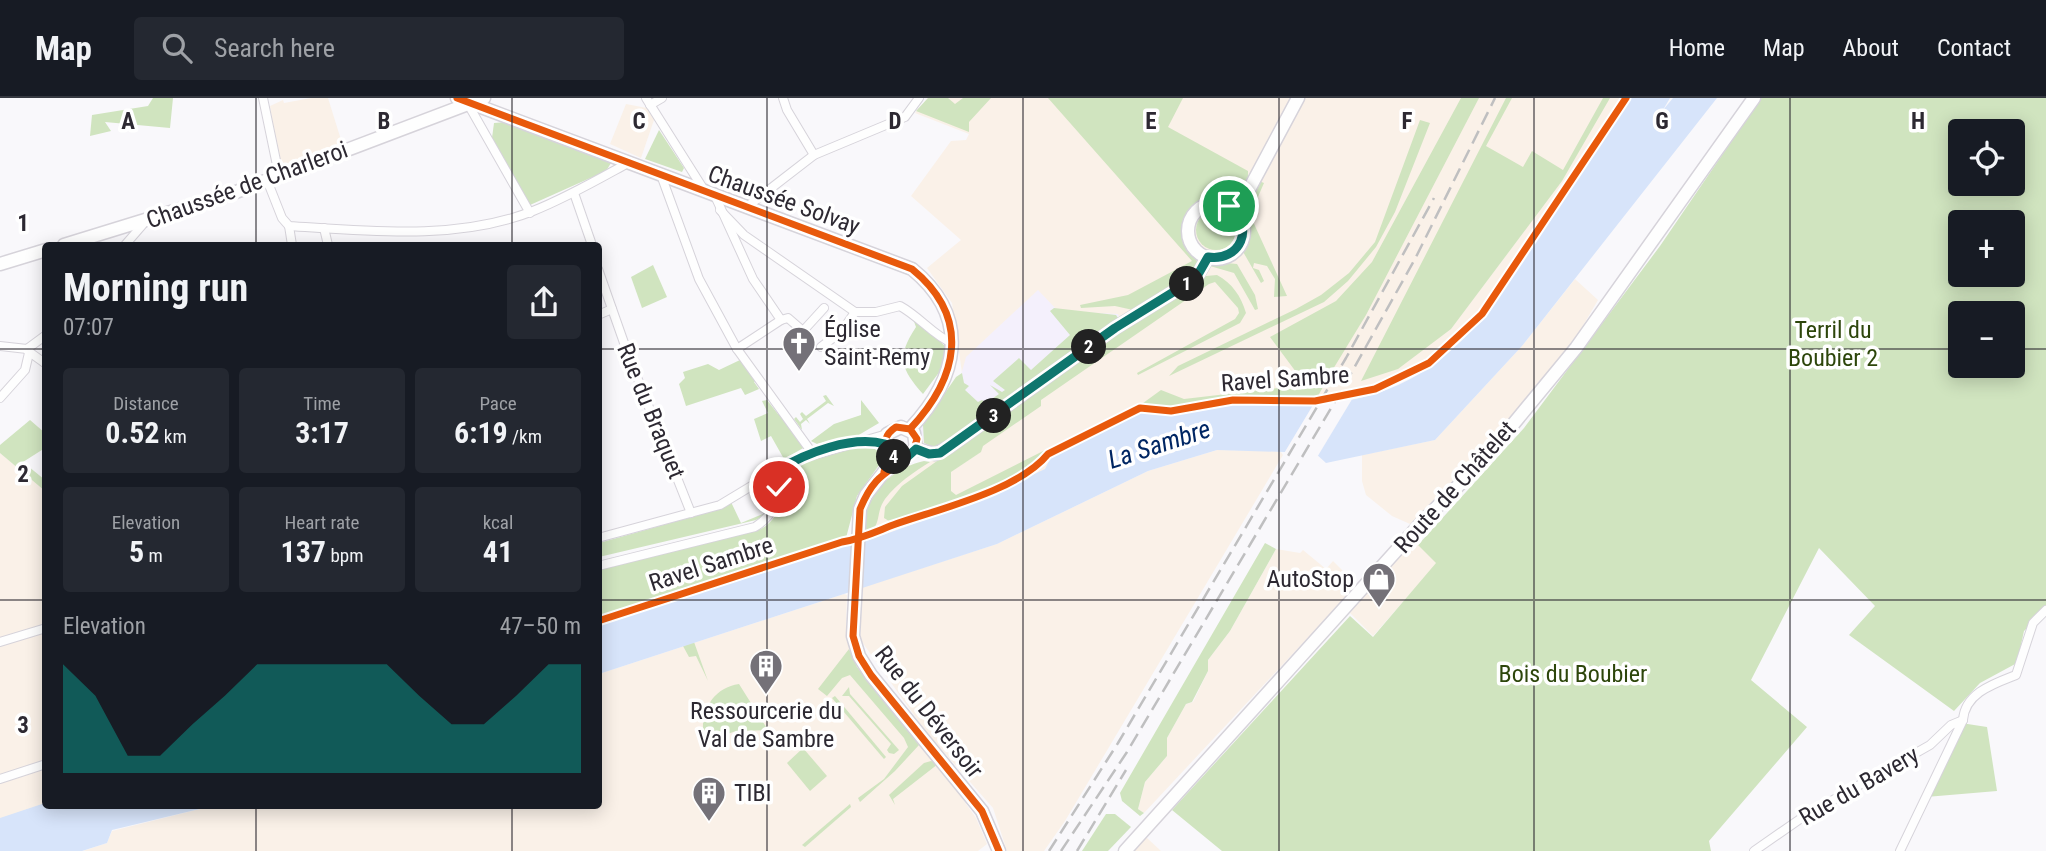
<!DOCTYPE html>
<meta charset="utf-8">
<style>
body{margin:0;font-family:"Roboto Condensed",sans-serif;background:#242831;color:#f1f3f6;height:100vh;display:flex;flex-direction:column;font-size:26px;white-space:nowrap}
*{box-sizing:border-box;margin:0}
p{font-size:23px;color:#9ea1a6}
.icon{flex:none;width:38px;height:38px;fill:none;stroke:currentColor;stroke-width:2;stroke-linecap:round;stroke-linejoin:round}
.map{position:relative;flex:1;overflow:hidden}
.side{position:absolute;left:42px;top:144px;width:560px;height:567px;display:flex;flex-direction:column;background:#171b24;border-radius:7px;box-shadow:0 4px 18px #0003}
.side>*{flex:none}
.fabs{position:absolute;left:1948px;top:21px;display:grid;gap:14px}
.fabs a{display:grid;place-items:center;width:77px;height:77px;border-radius:7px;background:#171b24;box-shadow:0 4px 18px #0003;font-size:35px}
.pin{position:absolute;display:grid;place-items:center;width:60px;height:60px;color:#fff;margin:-30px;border:4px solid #fff;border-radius:50%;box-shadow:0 2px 7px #0007}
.km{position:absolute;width:35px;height:35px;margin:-18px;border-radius:50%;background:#222;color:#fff;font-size:19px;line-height:35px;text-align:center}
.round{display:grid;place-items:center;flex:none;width:74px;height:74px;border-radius:7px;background:#242831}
.summary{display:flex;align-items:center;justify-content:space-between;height:119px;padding:0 21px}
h1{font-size:38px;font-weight:700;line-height:52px}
.metrics{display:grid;grid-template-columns:repeat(3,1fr);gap:10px;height:119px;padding:7px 21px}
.metrics div{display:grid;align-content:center;border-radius:7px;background:#242831;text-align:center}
.metrics b{font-size:30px;font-weight:700}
.metrics small{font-size:19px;font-weight:400}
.metrics p{font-size:19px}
.chart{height:196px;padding:14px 21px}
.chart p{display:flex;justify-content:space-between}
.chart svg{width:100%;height:126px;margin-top:7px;fill:#0f766e;opacity:.7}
header{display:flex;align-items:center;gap:42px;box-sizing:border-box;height:98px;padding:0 35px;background:#171b24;border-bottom:2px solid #363941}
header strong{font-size:33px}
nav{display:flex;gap:38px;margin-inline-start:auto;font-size:24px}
.search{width:490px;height:63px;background:#242831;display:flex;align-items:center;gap:18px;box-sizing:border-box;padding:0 24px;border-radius:7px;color:#9ea1a6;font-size:26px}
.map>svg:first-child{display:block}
</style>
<header>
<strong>Map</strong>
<div class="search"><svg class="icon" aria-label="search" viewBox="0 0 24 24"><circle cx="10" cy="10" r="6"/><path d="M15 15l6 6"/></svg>Search here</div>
<nav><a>Home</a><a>Map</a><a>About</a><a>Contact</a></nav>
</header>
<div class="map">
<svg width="2046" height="753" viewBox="0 0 2046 753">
<rect width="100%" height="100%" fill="#f9f8fb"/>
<g fill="#faf1e8">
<path d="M311,0h17l14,45 -62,26 -10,-63 13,-6 1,3z"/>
<path d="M928,0h698l-135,212 -38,40 -24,17 -49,25 -26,7 -55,6 -63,-1 -79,13 -177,83 -111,40 -7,-22 13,-25 14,-18 16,-9 28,-5 -12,-20v-16l41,-52 -10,-70 -25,-35 34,-28 -50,-44 40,-55 15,-1 3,-6 -54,-21z"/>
<path d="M626,6l26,5 3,8 -14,41 -31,-14z"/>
<path d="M1575,181l23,21 -21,36 -75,95 -92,93 -18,-8 -26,-21 -4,-14v-26l73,-15 87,-94z"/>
<path d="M1217,352l63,1 3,4 -218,366 -21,30h-37l-14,-43 -67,-76 -66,-93 3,-52 134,-43 151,-73z"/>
<path d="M0,355l46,38 -1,313 -45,15z"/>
<path d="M1415,443l22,22 -64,73 -24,-24z"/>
<path d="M1276,451l24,4 3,-3 23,19 7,-8 24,24 -213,228 -6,-4 7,-27 22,-26v-18l19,-34 7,-2 15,-31v-11l22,-29z"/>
<path d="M844,496l3,1 -1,31 3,23 8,18 81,97 38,54 11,26 -9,7h-895l24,-8 5,-12 104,-26h382l1,-131z"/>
<path d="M1146,739l15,14h-29z"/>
</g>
<path fill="#f4f0fc" d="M1038,192l20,21 60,3 2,7 -194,127 -6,-12 1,-11 40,-50 5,-18z"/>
<g fill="#d0e4bf" fill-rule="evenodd">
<path d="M153,0h20l-3,30 -65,-6 6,9 -21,5 2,-21 56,-9z"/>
<path d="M928,0h20l7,6 8,-6h28l-22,24v10l-53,-21z"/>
<path d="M1048,0h135l-15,29 80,44v13l-12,12c-9,4 -18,1 -28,4 -35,10 -20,40 -10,64l-4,10 -61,36 -18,-4 -34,2 -1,-3 48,-10 64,-34z"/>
<path d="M1461,0h18l-113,217 -39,64 -28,-3 -29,-39 66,-36 36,-39z"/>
<path d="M1506,0h6l-26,48 37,21 9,-16 31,19 40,-72h7l-48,83 -111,148 -53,40 -37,12z"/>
<path d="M1761,0h285v511l-22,22 -7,32 -37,20 -26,28 -105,-76 26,-29 -56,-58 -68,132 56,47 -98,114 2,10h-489l-50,-41 178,-194 23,21 63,-74 -18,-18 106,-117 136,-182zM1960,33h52v53h-52zM1960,124h52v53h-52zM1960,215h52v53h-52z"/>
<path d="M1420,22l10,3 -35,89 -19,35 -28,34 -24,21 -155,74 9,-10 118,-57 25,-14 28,-22 26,-31z"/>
<path d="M506,24l105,41 -5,8 -76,34 -38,-67 2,-15z"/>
<path d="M659,32l25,38 -2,4 -37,-13z"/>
<path d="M1259,83l5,2 -14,32 37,81 -13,1 1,-18 -8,-13 -13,-3 -1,5 6,2 5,11 -3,2 -19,-33 7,-20 -4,-14z"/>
<circle cx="1216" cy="132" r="20"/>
<path d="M1216,164l21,2 18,31 3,14 -3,1 -21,-37 -24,-7z"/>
<path d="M653,167l14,32 -25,11 -11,-31z"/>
<path d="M1217,177c15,8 24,21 29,38l-6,10 -102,52 -1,-2 98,-54 4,-6 -1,-5 -23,-26 -6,2 -168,116v6l-58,40 -2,6 -30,20v19l5,4 101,-51c-34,49 -112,58 -163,80l-10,-6 1,-11 17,-21 203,-145 101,-65z"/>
<path d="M1054,210l62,7 4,6 -183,128 -13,-6 -1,-18 33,-48 6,-4 2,10 5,3 -4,4 13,12 4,-2 4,3 13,-9 -9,-9 12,7 3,-2 -12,-9 26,-23 12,12 39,-35 -20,-24z"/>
<path d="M912,218l34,31v16l-23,31c-22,-25 -27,-37 -7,-67z"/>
<path d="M740,262l18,19 -4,3 5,7 -14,6 -4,-7 -55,18 -7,-22 6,-6 -2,-6 25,-8 11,6z"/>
<path d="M1320,285l3,4 -5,9 -119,8 -41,7 -19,-5 22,-16 23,9z"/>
<path d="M826,297l8,11 -6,-3 -21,16 3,5 -4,-4 -5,4 1,6 -8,-11 2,-2 4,5 3,-3 -3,-5 2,-2 4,4 20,-15 -3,-5z"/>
<path d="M767,302l11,14 5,-3 22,36 -21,12 -13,-23 -10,5 -7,-22 14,-6 -6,-12z"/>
<path d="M861,302l18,23 -22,13 -40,8 -6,-3 23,-17 27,-9z"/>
<path d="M30,322l15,13v15l-22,14 22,18v11l-45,-38v-8z"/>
<path d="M867,345l16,12 -1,6 -25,35 -11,42 -247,80v-51c43,-12 87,-25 132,-32 11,-2 27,-2 36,-10 23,-20 9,-42 23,-59z"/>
<path d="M924,363l6,1c-16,10 -33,21 -45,37 -11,16 -1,25 -21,38 -3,-37 24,-68 60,-76z"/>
<path d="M770,382c5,13 4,32 -14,40l-157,37v-14l121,-34 11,-7 10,21 24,-10 -14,-22z"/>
<path d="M1265,445l11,6 -46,82 -22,29v11l-16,31 -6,2 -19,34v18l-22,26 -7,27 6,4 -4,3 -18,-15 -2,-8z"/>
<path d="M694,544l14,39 -12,-25 -7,1 -6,-11z"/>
<path d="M849,551l8,18 62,78 -24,26 -35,31 -2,-4 26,-19 24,-32 -4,-9 -54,-63 -8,3 -15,18 -9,-7z"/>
<path d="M739,586l29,46 -32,1 -23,8 -9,-1c-5,-25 8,-50 35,-54z"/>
<path d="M849,589l1,7 49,56 -5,4 -5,-1 -2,-3 4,-6 -42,-48h-7z"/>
<path d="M835,598l51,61 -2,2 -52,-61z"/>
<path d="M1961,625l26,4 10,64 -71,6z"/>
<path d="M803,650l24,28 -17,15 -23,-28z"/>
<path d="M931,663l7,3 -45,35 2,6 -6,-10 35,-32z"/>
<path d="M850,706l1,3 -46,40 -3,-2z"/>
<path d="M1106,716h9l16,13 -23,24h-26z"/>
</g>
<g fill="#d7e4fa">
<path d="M1630,0h40l-7,12 10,-12h44l-195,248 -87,94 -109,23 -11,-10 -98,-3 -69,21 -151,73 -398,130 -1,-50 248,-80 23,-4 111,-40 65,-31 6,-12 88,-45c34,9 65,-8 99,-8 39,-1 78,3 117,-5 97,-20 141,-96 190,-172 29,-43 57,-86 85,-129z"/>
<path d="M45,705l1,2h170l-104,25 -5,13 -25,8h-82v-33z"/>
</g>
<path fill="#f9f8fb" d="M1354,298l-38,63 -33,-4 33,-55z"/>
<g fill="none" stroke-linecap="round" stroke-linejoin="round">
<defs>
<g id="street">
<path d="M263,0l16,77"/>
<path d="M646,0l58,92"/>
<path d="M783,0l4,12 27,45"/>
<path d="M468,6l62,109"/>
<path d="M650,7l12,-7"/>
<path d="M661,77l38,104 38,70 76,105"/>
<path d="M267,82l15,38 7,8c79,5 168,15 244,-15 33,-13 64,-31 95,-48"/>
<path d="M574,95l18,52"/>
<path d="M716,100l37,81 28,41 -44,29"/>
<path d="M748,108l66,-51 91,-38 14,-19"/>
<path d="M720,112l24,25 111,77h21l24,-6c20,11 34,30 52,37"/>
<path d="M289,128l3,19"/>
<path d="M324,130l4,17"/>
<path d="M125,147l20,-23"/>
<path d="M598,171l31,88 62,156"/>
<path d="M598,217l14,-6"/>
<path d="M781,222l7,-2 15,13 21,-23"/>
<path d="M0,248l27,3 19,-14"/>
<path d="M821,249l21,-16 13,-19"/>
<path d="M28,253l18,13"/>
<path d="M0,300l25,-28 4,-17"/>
<path d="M598,440l122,-33 71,-43 96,-28"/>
<path d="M598,468l157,-39c22,-14 25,-31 23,-57"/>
<path d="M0,544l46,-14"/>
<path d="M0,681l46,-15"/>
<path d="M1754,753l49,-34 127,-72 21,-20 12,-5"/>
<path d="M1900,753l63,-131c2,-27 30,-36 53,-45l17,-52 13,-13"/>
</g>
<g id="secondary">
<path d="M457,0l455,171c60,49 46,109 -2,160"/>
<circle cx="1216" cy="133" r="28"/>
<path d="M1237,114l61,-114"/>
<path d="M64,147l172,-53 248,-94"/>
<path d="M0,166l46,-14"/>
<path d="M916,351l19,5 14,-7 166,-119 81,-50 12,-21"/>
<path d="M902,361l-13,-5 -4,-9 2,-11 14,-7 13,6 2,16 -32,23 -18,23 -6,14 -7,127 6,20 12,19 111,136 17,40"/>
<path d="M1125,753l298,-330 59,-59 94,-114 178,-250"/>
</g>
</defs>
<use href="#street" stroke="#d6d3da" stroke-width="10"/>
<use href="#secondary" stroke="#d6d3da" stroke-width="15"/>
<use href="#street" stroke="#fefefe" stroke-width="8"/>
<use href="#secondary" stroke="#fefefe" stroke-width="12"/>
<g stroke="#bfbfc0" stroke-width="2.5" stroke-dasharray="14 7" stroke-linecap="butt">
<path d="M1049,753l69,-108 228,-385 88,-160"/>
<path d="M1061,753l66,-99 213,-359 75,-134 80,-161"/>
<path d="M1077,753l49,-81"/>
</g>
<defs>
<g id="cycleway">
<path d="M457,0l455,171c60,49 46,109 -2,160"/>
<path d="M884,374l5,-18c-7,-10 -4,-20 7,-27l14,2 7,10 -4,14c-26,21 -38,20 -53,56l-7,127 6,20 12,19 111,136 17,40"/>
<path d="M598,523l244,-79c19,-3 33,-10 51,-17 45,-16 125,-34 155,-71l92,-46 31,3 62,-11 82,1 60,-12 54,-26 53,-49 144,-216"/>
</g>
</defs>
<use href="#cycleway" stroke="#fff" stroke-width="11"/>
<use href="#cycleway" stroke="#e8590c" stroke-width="7"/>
</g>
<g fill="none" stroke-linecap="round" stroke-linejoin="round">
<defs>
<path id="route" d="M779,389l-1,-17c28,-17 74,-35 107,-26 3,11 10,16 21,14l10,-9 13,5 11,-1 175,-125 81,-50 12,-21c32,5 48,-30 21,-51"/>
</defs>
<use href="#route" stroke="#fff" stroke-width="14"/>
<use href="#route" stroke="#0f766e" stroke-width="9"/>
</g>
<path fill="none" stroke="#2d2932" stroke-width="2" stroke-opacity="0.55" d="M256,0v147M512,0v147M767,0v753M1023,0v753M1279,0v753M1534,0v753M1790,0v753M0,251h46M598,251h1362M2012,251h34M0,502h46M598,502h1448M256,707v46M512,707v46"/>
<defs>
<symbol id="church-pin" viewBox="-11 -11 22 30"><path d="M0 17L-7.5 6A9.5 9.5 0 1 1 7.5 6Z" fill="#747178" stroke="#fff"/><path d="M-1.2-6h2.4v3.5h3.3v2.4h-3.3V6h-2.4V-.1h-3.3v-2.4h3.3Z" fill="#fff"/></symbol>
<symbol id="shop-pin" viewBox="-11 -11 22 30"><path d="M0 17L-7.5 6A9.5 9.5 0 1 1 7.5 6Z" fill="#747178" stroke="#fff"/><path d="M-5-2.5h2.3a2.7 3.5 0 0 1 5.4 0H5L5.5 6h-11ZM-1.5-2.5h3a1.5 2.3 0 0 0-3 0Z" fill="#fff"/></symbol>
<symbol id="building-pin" viewBox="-11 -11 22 30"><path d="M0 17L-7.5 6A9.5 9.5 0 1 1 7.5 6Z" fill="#747178" stroke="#fff"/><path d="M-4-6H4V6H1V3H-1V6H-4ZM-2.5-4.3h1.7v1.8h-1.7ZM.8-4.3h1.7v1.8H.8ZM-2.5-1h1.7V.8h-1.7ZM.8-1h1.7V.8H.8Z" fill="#fff"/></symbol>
</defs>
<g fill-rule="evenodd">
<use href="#church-pin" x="780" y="226" width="38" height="52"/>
<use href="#shop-pin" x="1360" y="462" width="38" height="52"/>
<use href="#building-pin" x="747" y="549" width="38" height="52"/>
<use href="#building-pin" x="690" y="676" width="38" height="52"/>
</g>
<g text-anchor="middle" stroke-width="7" stroke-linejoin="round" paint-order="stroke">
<g font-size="24" fill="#2d2932" stroke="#fff">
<text transform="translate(247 87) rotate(-20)" y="8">Chaussée de Charleroi</text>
<text transform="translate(784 102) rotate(20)" y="8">Chaussée Solvay</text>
<text transform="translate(1285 281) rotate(-4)" y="8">Ravel Sambre</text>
<text transform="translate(651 313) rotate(68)" y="8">Rue du Braquet</text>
<text transform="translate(1455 389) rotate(-48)" y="8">Route de Châtelet</text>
<text transform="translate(711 466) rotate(-18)" y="8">Ravel Sambre</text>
<text transform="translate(929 614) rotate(52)" y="8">Rue du Déversoir</text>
<text transform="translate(1859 688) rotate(-30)" y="8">Rue du Bavery</text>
</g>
<g font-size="24" fill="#2d2932" stroke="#fff" text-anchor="start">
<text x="824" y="239">Église<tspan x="824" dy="28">Saint-Remy</tspan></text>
<text x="1354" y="489" text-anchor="end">AutoStop</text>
<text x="766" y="621" text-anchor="middle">Ressourcerie du<tspan x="766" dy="28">Val de Sambre</tspan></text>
<text x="734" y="703">TIBI</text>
</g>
<g font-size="24" fill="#2d460b" stroke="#fff">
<text x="1833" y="240">Terril du<tspan x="1833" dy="28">Boubier 2</tspan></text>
<text x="1573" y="584">Bois du Boubier</text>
</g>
<g font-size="26" font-style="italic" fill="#002663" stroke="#fff">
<text transform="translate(1159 346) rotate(-18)" y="9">La Sambre</text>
</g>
</g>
<g font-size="23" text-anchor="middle" font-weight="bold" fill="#2d2932" stroke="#fff" stroke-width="7" stroke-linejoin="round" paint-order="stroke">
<text x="128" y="31">A</text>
<text x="384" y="31">B</text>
<text x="639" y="31">C</text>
<text x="895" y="31">D</text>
<text x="1151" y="31">E</text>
<text x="1407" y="31">F</text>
<text x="1662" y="31">G</text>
<text x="1918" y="31">H</text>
<text x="23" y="133">1</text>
<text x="23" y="384">2</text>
<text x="23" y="635">3</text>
</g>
</svg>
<div class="fabs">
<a><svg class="icon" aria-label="locate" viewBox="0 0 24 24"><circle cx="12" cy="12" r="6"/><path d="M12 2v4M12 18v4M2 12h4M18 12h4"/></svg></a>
<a>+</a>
<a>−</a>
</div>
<div class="pin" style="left:1229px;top:108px;background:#1e9e55"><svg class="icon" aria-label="arrive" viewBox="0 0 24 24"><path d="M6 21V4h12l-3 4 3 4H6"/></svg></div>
<div class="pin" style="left:779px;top:389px;background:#d93025"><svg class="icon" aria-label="check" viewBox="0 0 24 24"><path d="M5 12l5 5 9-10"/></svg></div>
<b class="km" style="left:1187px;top:186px">1</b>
<b class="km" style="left:1089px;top:249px">2</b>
<b class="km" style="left:994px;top:318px">3</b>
<b class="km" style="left:894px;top:359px">4</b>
<section class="side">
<div class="summary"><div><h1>Morning run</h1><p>07:07</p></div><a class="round"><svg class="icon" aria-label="share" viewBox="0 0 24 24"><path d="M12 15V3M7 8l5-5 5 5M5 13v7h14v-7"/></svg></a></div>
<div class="metrics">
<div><p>Distance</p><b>0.52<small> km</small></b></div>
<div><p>Time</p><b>3:17</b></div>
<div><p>Pace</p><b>6:19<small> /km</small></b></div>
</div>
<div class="metrics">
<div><p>Elevation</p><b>5<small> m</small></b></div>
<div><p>Heart rate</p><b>137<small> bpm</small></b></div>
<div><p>kcal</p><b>41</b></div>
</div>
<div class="chart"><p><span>Elevation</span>47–50 m</p>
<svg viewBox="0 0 160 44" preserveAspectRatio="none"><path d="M0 44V6L10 17L20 38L30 38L40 27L50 17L60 6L70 6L80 6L90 6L100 6L110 17L120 27L130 27L140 17L150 6L160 6V44z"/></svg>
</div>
</section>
</div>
